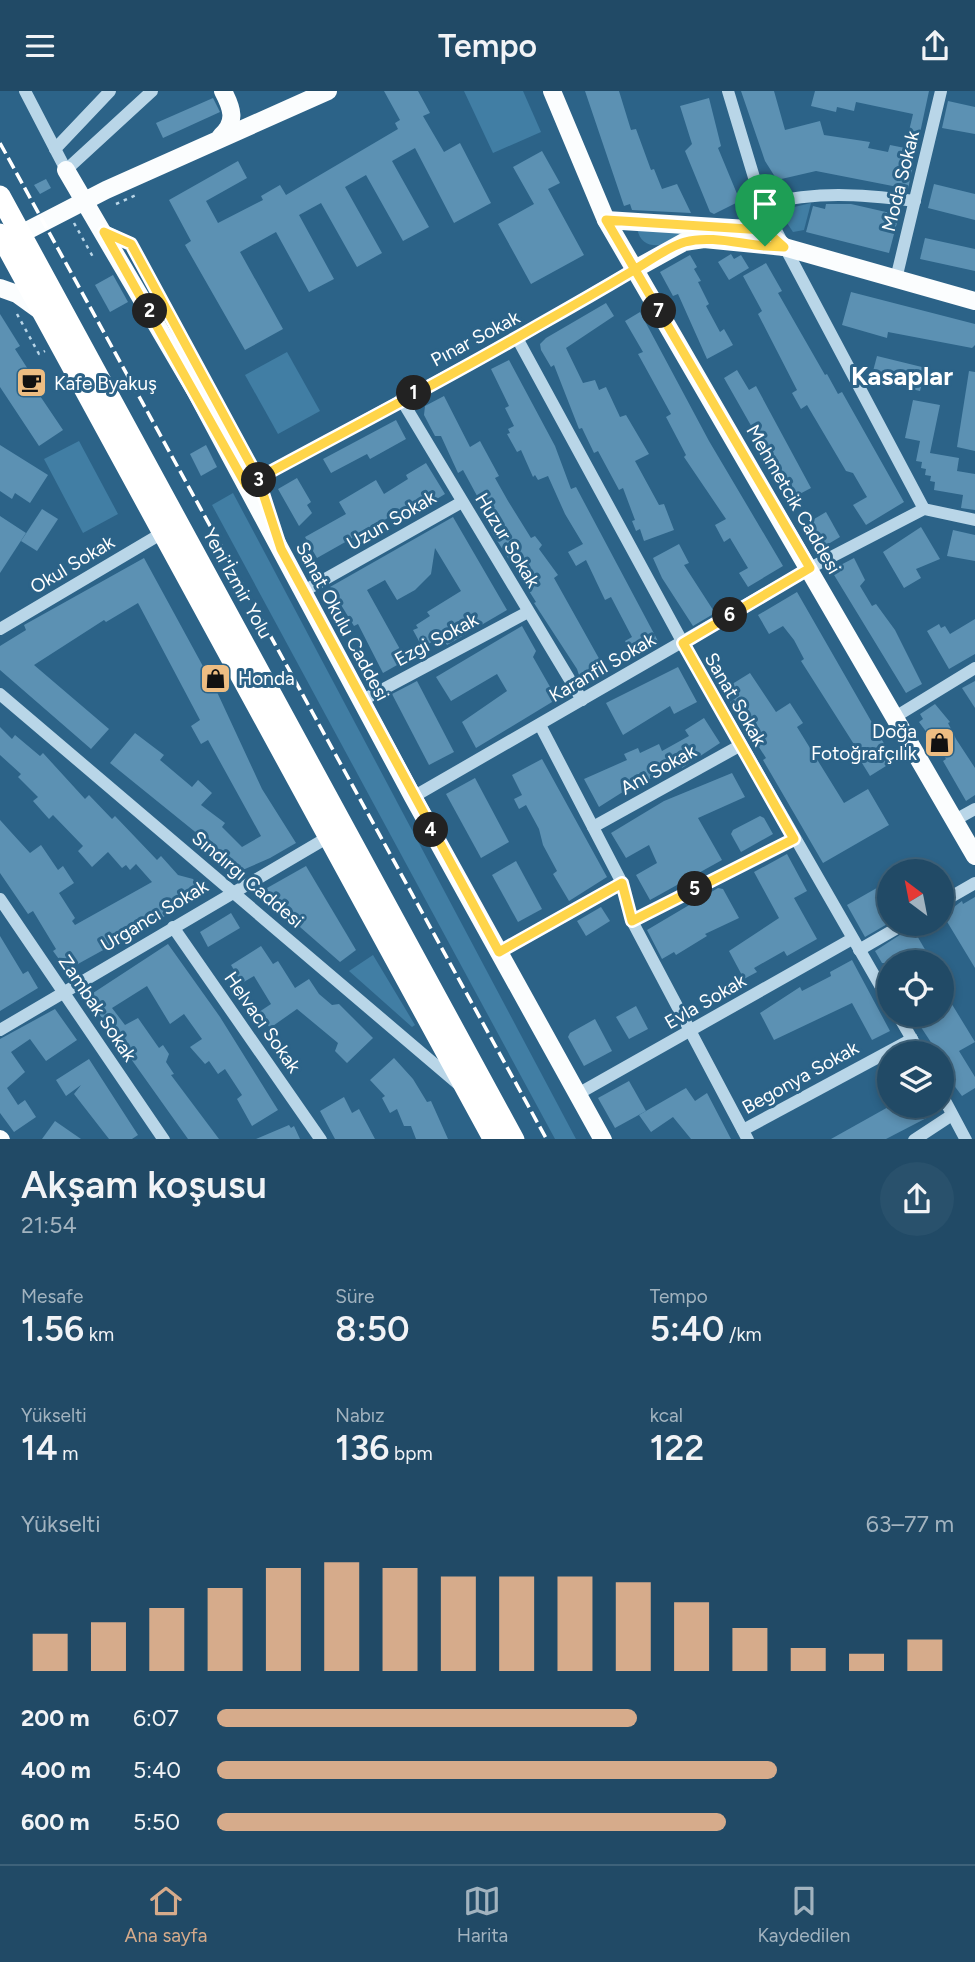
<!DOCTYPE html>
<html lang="tr">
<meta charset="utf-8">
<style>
body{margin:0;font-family:Figtree,sans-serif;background:#29516c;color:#f1f3f6;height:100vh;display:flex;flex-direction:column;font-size:26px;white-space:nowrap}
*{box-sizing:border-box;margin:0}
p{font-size:23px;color:#a2b3bf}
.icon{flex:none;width:38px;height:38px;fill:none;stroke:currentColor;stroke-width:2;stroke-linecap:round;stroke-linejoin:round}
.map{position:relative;height:1048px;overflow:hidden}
.panel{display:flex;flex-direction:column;background:#214a66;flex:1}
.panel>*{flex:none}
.needle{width:46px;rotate:328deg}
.controls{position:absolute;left:877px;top:768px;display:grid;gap:14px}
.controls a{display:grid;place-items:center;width:77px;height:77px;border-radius:50%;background:#214a66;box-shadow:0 4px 10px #0003,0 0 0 2px #3e627a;font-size:35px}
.pin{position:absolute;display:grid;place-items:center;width:60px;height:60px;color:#fff;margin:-72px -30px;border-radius:50% 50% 50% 0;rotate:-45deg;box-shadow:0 0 7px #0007}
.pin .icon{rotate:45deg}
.km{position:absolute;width:35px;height:35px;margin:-18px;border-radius:50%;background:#222;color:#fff;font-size:19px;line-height:35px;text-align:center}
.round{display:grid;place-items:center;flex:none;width:74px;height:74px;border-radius:37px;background:#29516c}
.overview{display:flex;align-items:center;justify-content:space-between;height:119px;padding:0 21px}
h1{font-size:38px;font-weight:600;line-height:52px}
.metrics{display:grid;grid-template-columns:repeat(3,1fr);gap:10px;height:119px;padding:7px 21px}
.metrics div{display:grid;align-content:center}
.metrics b{font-size:35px;font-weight:600}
.metrics small{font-size:19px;font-weight:400}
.metrics p{font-size:19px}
.chart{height:196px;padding:14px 21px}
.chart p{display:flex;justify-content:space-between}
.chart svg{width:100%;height:126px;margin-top:7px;stroke:#d6ab8b;stroke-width:6}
ul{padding:0 21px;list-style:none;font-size:23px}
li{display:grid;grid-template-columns:112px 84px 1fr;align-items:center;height:52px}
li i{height:18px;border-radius:9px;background:#d6ab8b}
header{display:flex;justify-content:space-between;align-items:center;height:91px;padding:0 21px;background:#214a66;font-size:32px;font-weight:600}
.tabs{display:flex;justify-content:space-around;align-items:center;height:98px;border-top:2px solid #3e627a;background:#214a66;font-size:19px;color:#a2b3bf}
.tabs a{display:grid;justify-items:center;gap:4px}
.tabs .active{color:#d6ab8b}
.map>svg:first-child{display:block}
</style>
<header><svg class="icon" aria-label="menu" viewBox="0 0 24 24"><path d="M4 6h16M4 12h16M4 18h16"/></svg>Tempo<svg class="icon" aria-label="share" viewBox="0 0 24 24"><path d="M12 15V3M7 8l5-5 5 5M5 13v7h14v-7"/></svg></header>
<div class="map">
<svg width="975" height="1049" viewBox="0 0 975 1049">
<rect width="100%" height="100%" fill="#2c6388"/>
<g fill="#417ea4">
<path d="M464,0h59l18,41 -48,21z"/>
<path d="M811,112l-7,27 -11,2 -10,-15 7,-9z"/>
<path d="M637,137l65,3c-20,7 -59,30 -65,-3z"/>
<path d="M287,261l33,59 -42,23 -33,-59z"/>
<path d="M79,350l39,73 -35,19 -39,-74z"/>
<path d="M233,402l343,646h-21l-343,-634z"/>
<path d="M373,864l42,70 -3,2 -63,-56z"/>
</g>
<g fill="#5c91b3">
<path d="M384,0h34l12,22 -7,3 21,36 16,-9 31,60 -37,20 -39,-75 -23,13 37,66 -26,14 -37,-66 -21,12 37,66 -25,14 -36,-64 -22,12 35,64 -25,13 -33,-60 -36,20 43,77 -38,21 -60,-105 6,-4 -22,-41 69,-39 9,17 -41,23 12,22 45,-23 -2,-4 19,-11 6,10 112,-66 -3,-6 5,-3z"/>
<path d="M585,0h34l12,39 5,-1 15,41 3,-1 8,20 15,-5 14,29 -59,-3 -2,-6 -6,2z"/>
<path d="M741,0h33l11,39 35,-9 4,14 46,7 -2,6 20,4 2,-7 15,3 8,-34 -57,-12 -2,9 -17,-4 -1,5 -25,-6 4,-15h114l-21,98 -92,-18 -39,9 -12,-19z"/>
<path d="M213,7l7,14 -57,26 -7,-15z"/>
<path d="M709,7l12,48 -3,2 22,53 -26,13 -4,-2 -25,-61 7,-7 -12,-38z"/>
<path d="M948,10l27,6v27l-33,-6z"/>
<path d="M542,60l18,32 -12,6 36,66 -53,29 -33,-60 36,-20 -21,-37z"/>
<path d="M46,88l5,9 -11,6 -6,-9z"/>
<path d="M934,93l41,10v26l-47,-12z"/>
<path d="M826,113h25l48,11 -10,38 -83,-21 7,-26 12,3z"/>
<path d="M925,147l50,11v22l-55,-12z"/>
<path d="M731,163l3,5 7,-4 8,13 -20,12 -11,-18z"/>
<path d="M690,164l7,12 -3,2 7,12 -3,1 11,22 -3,2 14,26 4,-3 9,16 -26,14 -29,-65 -5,2 -13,-24z"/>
<path d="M766,172l16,28 -4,2 47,82 2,-1 11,20 4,-2 62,110 -38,23 -13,-20 14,-8 -14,-24 -7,-2 -39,-66 -6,4 -9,-16 5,-3 -39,-76 4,-3 -19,-35z"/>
<path d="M113,184l15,27 -18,10 -15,-27z"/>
<path d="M851,201l124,32v21l-3,3 -84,-16 -1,6 -45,-13z"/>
<path d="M606,212l8,13 -48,32 17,35 12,-3 4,10 7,-3 14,30 6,-2 23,39 -14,7 24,44 5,-1 10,26 -30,11 -4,-12 -4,2 -4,-10 3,-1 -12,-32 -4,2 -21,-39 -4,2 -12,-25 -3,1 -25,-64 -3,2 -10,-17 -1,-6 6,-6z"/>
<path d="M640,221l69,129 74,125 -35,21 -9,-14 9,-5 -18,-30 -6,4 -9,-17 11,-6 -42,-62 2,-2 -20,-38 5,-3 -33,-60 5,-2 -18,-31z"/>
<path d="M0,223l20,32 -5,3 25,39 -4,2 27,40 -24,16 -39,-59z"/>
<path d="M877,265l49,12 -6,23 -49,-12z"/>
<path d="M509,269l46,86 16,43 5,-2 83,156 -26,13 -8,-15 7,-4 -21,-40 -6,3 -19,-40 -10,6 -8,-14 15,-8 -18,-30 -17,-38 -10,4 -3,-5 -2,2 -12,-27 -4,2 -10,-18 3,-1 -2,-4 6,-3 -9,-18 4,-2 -18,-37z"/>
<path d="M737,279l12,20 7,-4 55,102 -19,10 -68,-120z"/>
<path d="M969,280l6,1v79l-18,-4z"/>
<path d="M444,305l26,51 10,-6 19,35 -4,2 13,23 23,37 4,-2 7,9 -3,4 19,26 -4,3 52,93 -24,13 -5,-15 -43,-66 2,-1 -45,-71 4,-2 -32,-59 -5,3 -17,-37h-6l-11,-21 1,-9z"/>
<path d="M913,309l27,5 -10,48 29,5 -2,13 18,3v36l-14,-2 2,-13 -29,-5 1,-8 -5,-1 1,-5 -6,-1 1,-6 -5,-1 1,-6 -6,-1 4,-20 -15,-3z"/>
<path d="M396,329l10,19 -36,20 -3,-5 -36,19 -8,-14z"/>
<path d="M0,354l48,30 -18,28 -15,-10 -3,6 -12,-8z"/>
<path d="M206,354l11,22 -16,9 -11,-22z"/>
<path d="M426,372l19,31 -31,19 -12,-3 -85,48 -12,-21 41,-23 -7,-12 37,-22 8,14 24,-15 -2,-4z"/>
<path d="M297,387l14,24 -4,3 5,8 -13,13 -21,-37z"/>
<path d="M42,418l16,10 -21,32 -16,-10z"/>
<path d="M826,421l14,25 -22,13 -14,-25z"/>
<path d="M0,425l26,17 -26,40z"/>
<path d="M453,426l54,93 -60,35 -2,-3 -5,3 -4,-6 -9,6 -2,-5 -5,3 -7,-13 5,-2 -2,-3 14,-9 -3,-4 34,-21 -26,-43 -4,26 -16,16 -18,10 -12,-20 -18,10 39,70 -23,13 -25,-49 -4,2 -24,-39z"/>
<path d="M921,436l19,32 -24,10 5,9 -17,10 -21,-36z"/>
<path d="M953,439l22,5v26l-28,-5z"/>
<path d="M679,453l10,19 -5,2 31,48 -22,13 -31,-48 -9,-20z"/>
<path d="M144,467l73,134 45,97 34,54 -26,15 -32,14 -20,-17 2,-3 -110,-89 25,-30 29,22 -4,5 32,27 6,-7 14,13 -11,12 24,18 -3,4 20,20 19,-11 -53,-96 -7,4 -10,-18 9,-6 -62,-117 -32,19 -2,-2 -70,45 75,64 -18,20 -91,-79v-24l26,-16 -2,-5z"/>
<path d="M854,467l11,22 -5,6 12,20 4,-2 19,26 27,54 -16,9 -75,-123z"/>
<path d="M797,501l97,169 -24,15 -16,-26 3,-1 -56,-88 3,-2 -10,-19 -11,-14 -14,8 -11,-19z"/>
<path d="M975,528v35l-26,15 -22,-38 12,-7 2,4 4,-2 5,8z"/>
<path d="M522,535l14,25 -3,6 24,42 -81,49 -14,-26 45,-31 -10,-17 -46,27 -15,-24z"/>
<path d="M678,576l19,35 -23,12 -4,-8 -47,29 -17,-32z"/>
<path d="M750,582l26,39 14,-9 13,20 -6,4 47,76 24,-14 21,36 -66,38 -60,-103 3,-2 -36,-56 6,-4 -7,-12z"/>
<path d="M417,590l37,71 -25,13 -37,-71z"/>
<path d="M975,590v27l-13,-20z"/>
<path d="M935,613l15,18 -2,1 8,16 19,29v27l-9,6 -23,-40 3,-2 -27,-37 4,-3 -3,-5z"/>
<path d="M704,627l16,25 -38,25 -1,-3 -52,23 -30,19 -15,-28 43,-19 -3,-6 14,-6 2,5 19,-9 3,7 27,-15 -4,-6z"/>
<path d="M0,636l12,12 3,-4 25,21 3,-3 42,46 4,-4 23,24 3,-3 42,44 4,-4 17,19 15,4 10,16 -136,75 -14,-19 3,-2 -23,-38 -5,3 -28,-41v-53l30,33 11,-8 17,25 5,-4 11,17 -15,10 16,25 -3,3 3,4 77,-43 -16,-18 -6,6 -4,-5 -4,3 -14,-16 -16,15 -14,-16 5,-5 -30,-31 -4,4 -16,-18 5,-4 -20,-20 3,-3 -21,-19z"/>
<path d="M542,668l65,118 -38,24 -16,-27 4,-3 -14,-26 -4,-16 -13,-24 -7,4 -5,-10 8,-4 -10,-20z"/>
<path d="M732,682l13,24 -47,21 24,42 -72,40 -14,-25 21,-12 -8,-18 -23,13 -15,-25 53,-32z"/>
<path d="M475,687l34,64 -28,16 -35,-64z"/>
<path d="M760,725l4,2 9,16 -32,18 -10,-18 2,-4z"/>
<path d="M787,763l20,37 -13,7 23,41 -30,17 -3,-5 -30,17 3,4 -13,7 -15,-28 50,-33 -25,-46z"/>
<path d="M516,770l26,48 -24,13 -26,-47z"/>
<path d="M306,775l50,84 -16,12 -80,-70z"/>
<path d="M889,790v42l-24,14 -18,-32z"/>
<path d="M718,797l5,1 16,29 -34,16 2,2 -31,19 -2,-3 -12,7 -15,-29z"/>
<path d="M975,806v71l-32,-53 19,-14 1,3z"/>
<path d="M601,816l9,14 -24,15 -9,-15z"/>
<path d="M231,822l9,15 -32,19 -8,-15z"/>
<path d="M912,836l15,26 -17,10h-28l-7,-12z"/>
<path d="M0,845l23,38 5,-3 10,17 -38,23z"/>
<path d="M168,853l52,73 58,93 -26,16 -15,-27 5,-4 -17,-26 -7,5 -9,-13 -4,3 -15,-17 12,-8 -18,-25 -14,10 -23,-38 -35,22 13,17 13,-7 21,30 4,-3 6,9 -3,8 8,12 -3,1 48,64h-31l-101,-142z"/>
<path d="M261,855l12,18 5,-3 17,27 14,-9 10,15 13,11 7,-1 34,34 -26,25 -12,-12 3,-8 -41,-34 -27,19 -11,-16 12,-8 -17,-28 -12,7 -11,-18z"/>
<path d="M852,869l38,71 -18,9 -20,-37 -78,37 -14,-27 40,-26 2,4 29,-15 -1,-4z"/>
<path d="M942,897l33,54 -16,9 16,26v11l-13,8 -12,-16 -8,-27h-4l-25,-38h29z"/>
<path d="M636,915l12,23 -19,10 -13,-22z"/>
<path d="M55,918l22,31 -31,21 -16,-22 -19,13 14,20 -18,16 11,17 7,-5 11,17 -22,15 -14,-19v-74z"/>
<path d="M595,928l17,32 -28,15 -16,-29 2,-4z"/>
<path d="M394,967l19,21 14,23 4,-1 17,38h-32l-5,-13h-7l-7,-17 -7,4 -8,-15 3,-2 -15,-16z"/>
<path d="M89,968l49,76 -6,4h-23l-35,-45 7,-9 -15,11 -10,-16z"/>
<path d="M629,990l17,30 -31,17 -17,-30z"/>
<path d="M686,997l9,13 12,-8 24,46h-40l-18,-22 -22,15 -12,-17z"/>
<path d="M344,1006l8,16 7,-4 16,30h-40l-15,-28z"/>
<path d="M890,1015h48l2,5 -54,28h-55z"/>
<path d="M55,1030l26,18h-39z"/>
<path d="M289,1034l2,3 3,-2 6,13h-44z"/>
</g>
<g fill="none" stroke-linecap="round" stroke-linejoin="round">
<g stroke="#b9d6e8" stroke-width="2.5" stroke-dasharray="3.5 5" stroke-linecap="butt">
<path d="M116,113l20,-9"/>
<path d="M74,132l19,34"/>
<path d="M17,223l22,40 6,-3"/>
</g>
<g stroke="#b9d6e8" stroke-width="12">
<path d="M25,0l41,79 86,-79"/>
<path d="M728,0l34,113 162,305"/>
<path d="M55,58l55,-58"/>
<path d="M762,113c57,-13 96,-10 153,-3"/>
<path d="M104,140l27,13 127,234 14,44"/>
<path d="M896,188l45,-188"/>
<path d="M517,247l166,305 206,358"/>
<path d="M401,308l181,301"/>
<path d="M246,394l271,-147 118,-69"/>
<path d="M304,500l158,-89"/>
<path d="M0,538l164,-97"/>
<path d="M0,603l458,390"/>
<path d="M361,610l167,-89"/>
<path d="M895,626l80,-49"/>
<path d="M540,634l82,158 10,38 116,219"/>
<path d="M413,706l397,-229 114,-59 51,11"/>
<path d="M955,729l20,-11"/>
<path d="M593,736l148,-82"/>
<path d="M0,808l164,241"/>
<path d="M942,811l33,-19"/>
<path d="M632,830l162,-82"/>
<path d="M173,836l148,213"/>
<path d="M859,859l45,-26"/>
<path d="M499,861l123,-69"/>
<path d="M898,924l22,38"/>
<path d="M0,939l330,-194"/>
<path d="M576,1004l276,-156"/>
<path d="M942,1004l24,45"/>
<path d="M743,1039l169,-91"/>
<path d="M914,1049l38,-25"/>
</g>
<g stroke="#fbfdfe" stroke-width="18">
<path d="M552,0l54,129 369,636"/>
<path d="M221,45c16,-14 11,-28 2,-45"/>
<path d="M66,79l130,222 217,405 190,343"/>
<path d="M606,129l159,10 19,17"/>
<path d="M9,149l97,-50 222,-99"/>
<path d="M635,178l49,-27 20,-3 80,8 191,54"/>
<path d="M0,197l17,6 25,18"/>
<path d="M0,1048l1,1"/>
</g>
<g stroke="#fff" stroke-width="21">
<path d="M0,105l514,944"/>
<path d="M0,143l494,906"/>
</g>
<path stroke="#fff" stroke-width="3.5" stroke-dasharray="12 5" stroke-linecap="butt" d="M0,52l547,997"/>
</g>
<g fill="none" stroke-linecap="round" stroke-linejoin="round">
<defs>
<path id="route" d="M765,155c-25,-2 -55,-11 -80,-4 -18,5 -35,19 -51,28 -32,19 -65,38 -97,56 -96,56 -194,106 -291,159l-142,-253 27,12 127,234 23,71 218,403 123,-69 10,38 162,-82 -111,-196 127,-75 -162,-276 -42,-72 159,10 19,17 -19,-1"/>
</defs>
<use href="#route" stroke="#fff" stroke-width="14"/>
<use href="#route" stroke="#ffd54a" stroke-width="9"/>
</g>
<defs>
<symbol id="cafe-square" viewBox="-11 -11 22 22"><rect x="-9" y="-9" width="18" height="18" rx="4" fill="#edbd82" stroke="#2c6388"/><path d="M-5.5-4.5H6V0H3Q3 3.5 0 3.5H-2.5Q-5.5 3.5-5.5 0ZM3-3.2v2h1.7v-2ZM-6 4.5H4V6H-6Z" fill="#111"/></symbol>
<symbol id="shop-square" viewBox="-11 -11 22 22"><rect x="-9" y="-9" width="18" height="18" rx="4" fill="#edbd82" stroke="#2c6388"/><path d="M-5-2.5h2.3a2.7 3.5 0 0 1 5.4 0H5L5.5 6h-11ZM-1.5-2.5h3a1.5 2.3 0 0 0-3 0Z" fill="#111"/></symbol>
</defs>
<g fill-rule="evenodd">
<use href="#cafe-square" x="14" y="274" width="35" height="35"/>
<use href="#shop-square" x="198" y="570" width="35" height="35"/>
<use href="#shop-square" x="922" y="634" width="35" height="35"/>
</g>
<g text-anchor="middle" stroke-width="6" stroke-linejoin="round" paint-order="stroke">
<g font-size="19" fill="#fff" stroke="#2c6388">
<text transform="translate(900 90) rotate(-76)" y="7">Moda Sokak</text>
<text transform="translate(475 247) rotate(-28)" y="7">Pınar Sokak</text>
<text transform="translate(794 408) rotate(60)" y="7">Mehmetcik Caddesi</text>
<text transform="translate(391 429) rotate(-30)" y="7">Uzun Sokak</text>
<text transform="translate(508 449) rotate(59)" y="7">Huzur Sokak</text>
<text transform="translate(72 473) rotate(-31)" y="7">Okul Sokak</text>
<text transform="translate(238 492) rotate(61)" y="7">Yeni İzmir Yolu</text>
<text transform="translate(343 530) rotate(62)" y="7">Sanat Okulu Caddesi</text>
<text transform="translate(436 548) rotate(-28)" y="7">Ezgi Sokak</text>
<text transform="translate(602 576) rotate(-30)" y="7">Karanfil Sokak</text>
<text transform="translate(736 608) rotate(60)" y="7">Sanat Sokak</text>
<text transform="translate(658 678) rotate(-29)" y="7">Anı Sokak</text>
<text transform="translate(248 788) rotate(40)" y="7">Sındırgı Caddesi</text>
<text transform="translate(154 824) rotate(-31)" y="7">Urgancı Sokak</text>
<text transform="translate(705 910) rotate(-30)" y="7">Evla Sokak</text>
<text transform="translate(98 917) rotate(56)" y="7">Zambak Sokak</text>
<text transform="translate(263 931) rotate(55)" y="7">Helvacı Sokak</text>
<text transform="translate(800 986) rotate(-29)" y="7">Begonya Sokak</text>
</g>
<g font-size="19" fill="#fff" stroke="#2c6388" text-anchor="start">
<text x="54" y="299">Kafe Byakuş</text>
<text x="238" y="594">Honda</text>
<text x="917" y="647" text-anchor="end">Doğa<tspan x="917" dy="22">Fotoğrafçılık</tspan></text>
</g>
<g font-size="26" font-weight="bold" fill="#fff" stroke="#2c6388">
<text x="902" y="294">Kasaplar</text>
</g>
</g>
</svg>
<div class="controls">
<a><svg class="needle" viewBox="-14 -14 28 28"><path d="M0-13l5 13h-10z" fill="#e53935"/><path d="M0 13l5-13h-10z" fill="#a2b3bf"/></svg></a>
<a><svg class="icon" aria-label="locate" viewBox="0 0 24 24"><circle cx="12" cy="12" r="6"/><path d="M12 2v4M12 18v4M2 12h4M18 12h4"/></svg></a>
<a><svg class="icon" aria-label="layers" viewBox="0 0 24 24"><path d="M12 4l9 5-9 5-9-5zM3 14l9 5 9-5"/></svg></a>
</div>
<div class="pin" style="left:765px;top:155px;background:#1e9e55"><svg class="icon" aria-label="arrive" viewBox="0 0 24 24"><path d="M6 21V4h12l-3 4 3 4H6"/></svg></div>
<b class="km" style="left:414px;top:302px">1</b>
<b class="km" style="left:150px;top:220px">2</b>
<b class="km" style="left:259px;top:389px">3</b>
<b class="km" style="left:431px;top:739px">4</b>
<b class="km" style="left:695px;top:798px">5</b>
<b class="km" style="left:730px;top:524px">6</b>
<b class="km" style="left:659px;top:220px">7</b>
</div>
<section class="panel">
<div class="overview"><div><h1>Akşam koşusu</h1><p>21:54</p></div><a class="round"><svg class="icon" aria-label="share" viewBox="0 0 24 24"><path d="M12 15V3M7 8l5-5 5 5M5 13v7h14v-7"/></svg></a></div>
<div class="metrics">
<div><p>Mesafe</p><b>1.56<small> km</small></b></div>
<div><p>Süre</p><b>8:50</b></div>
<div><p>Tempo</p><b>5:40<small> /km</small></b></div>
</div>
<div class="metrics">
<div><p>Yükselti</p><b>14<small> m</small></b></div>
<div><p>Nabız</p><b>136<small> bpm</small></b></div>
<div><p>kcal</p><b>122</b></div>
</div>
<div class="chart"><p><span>Yükselti</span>63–77 m</p>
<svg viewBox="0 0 160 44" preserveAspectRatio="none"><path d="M5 44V31M15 44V27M25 44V22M35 44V15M45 44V8M55 44V6M65 44V8M75 44V11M85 44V11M95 44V11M105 44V13M115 44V20M125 44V29M135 44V36M145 44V38M155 44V33"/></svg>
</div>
<ul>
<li><b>200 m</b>6:07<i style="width:57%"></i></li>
<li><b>400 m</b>5:40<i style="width:76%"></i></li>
<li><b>600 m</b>5:50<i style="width:69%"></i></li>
</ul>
</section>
<nav class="tabs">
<a class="active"><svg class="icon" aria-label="home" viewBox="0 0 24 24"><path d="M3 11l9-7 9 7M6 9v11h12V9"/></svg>Ana sayfa</a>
<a><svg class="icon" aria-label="map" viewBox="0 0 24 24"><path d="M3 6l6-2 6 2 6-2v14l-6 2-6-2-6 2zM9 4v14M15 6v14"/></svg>Harita</a>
<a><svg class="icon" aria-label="saved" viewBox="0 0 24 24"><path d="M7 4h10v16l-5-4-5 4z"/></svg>Kaydedilen</a>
</nav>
